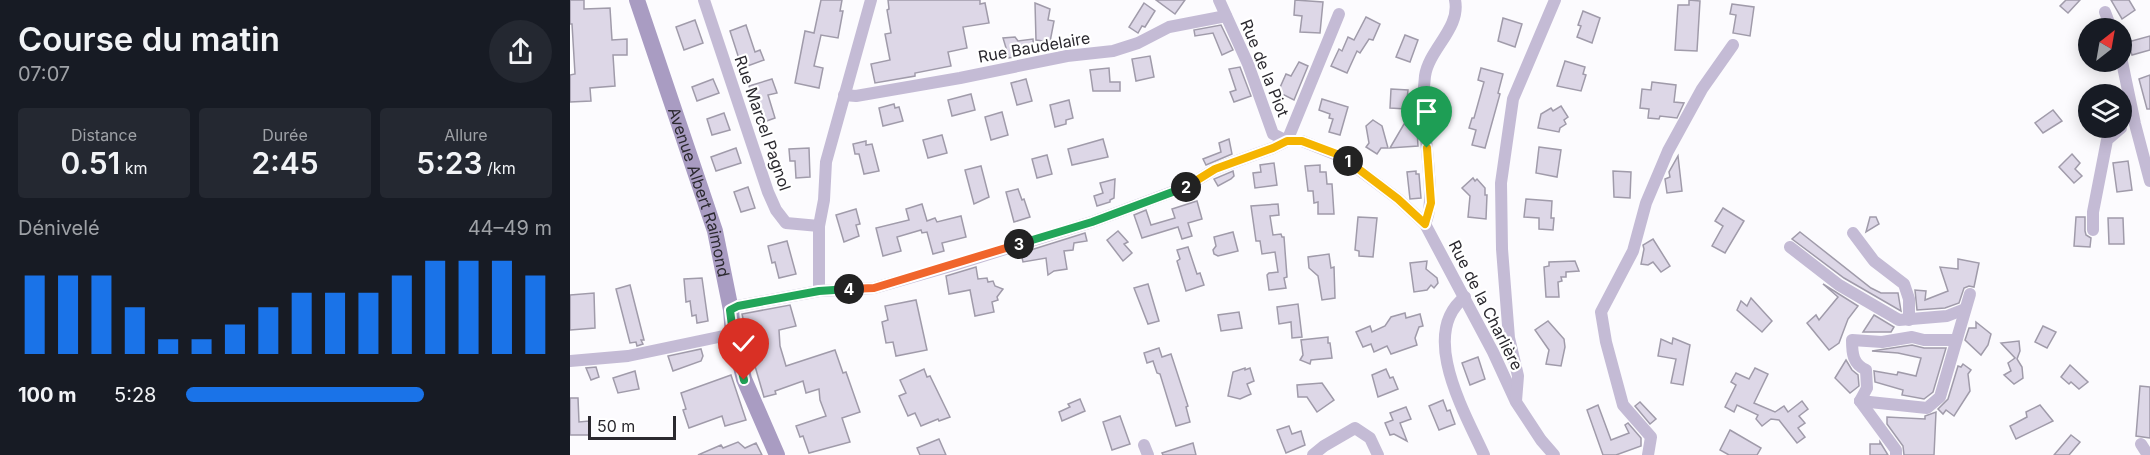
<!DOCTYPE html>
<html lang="fr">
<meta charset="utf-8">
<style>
body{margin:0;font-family:Inter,sans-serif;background:#242831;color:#f1f3f6;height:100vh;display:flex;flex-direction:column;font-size:22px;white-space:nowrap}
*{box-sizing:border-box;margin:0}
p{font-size:20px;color:#9ea1a6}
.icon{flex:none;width:33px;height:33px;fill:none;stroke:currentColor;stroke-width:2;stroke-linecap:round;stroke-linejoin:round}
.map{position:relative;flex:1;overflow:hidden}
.details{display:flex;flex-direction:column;background:#171b24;width:570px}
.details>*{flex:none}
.needle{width:39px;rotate:31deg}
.buttons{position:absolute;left:1508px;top:18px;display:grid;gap:12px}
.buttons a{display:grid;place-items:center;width:54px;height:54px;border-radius:50%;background:#171b24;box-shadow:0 3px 15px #0003;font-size:30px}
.scale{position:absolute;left:18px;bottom:15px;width:88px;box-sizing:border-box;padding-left:6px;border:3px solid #2b292f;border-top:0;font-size:16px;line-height:21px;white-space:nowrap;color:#2b292f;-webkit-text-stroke:4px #fff;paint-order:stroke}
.pin{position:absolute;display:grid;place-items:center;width:51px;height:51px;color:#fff;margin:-62px -26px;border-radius:50% 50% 50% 0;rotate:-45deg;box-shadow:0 0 6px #0007}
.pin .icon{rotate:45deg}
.km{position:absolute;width:30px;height:30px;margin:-15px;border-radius:50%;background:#222;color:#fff;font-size:16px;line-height:30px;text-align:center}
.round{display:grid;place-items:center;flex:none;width:63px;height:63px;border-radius:32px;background:#242831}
.overview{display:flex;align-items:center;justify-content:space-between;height:102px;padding:0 18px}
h1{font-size:33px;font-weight:600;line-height:45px}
.metrics{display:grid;grid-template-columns:repeat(3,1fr);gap:9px;height:102px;padding:6px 18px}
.metrics div{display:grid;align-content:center;border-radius:6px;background:#242831;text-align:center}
.metrics b{font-size:30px;font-weight:600}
.metrics small{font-size:16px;font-weight:400}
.metrics p{font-size:16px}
.chart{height:168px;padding:12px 18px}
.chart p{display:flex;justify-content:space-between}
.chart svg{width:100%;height:108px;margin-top:6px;stroke:#1a73e8;stroke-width:6}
ul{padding:0 18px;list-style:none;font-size:20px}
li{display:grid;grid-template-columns:96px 72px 1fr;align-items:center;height:45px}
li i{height:15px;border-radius:8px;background:#1a73e8}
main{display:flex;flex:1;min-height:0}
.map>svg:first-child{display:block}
</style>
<main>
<section class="details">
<div class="overview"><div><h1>Course du matin</h1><p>07:07</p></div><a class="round"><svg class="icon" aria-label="share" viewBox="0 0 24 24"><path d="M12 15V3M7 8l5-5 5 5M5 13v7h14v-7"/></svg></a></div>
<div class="metrics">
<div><p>Distance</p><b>0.51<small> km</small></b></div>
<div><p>Durée</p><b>2:45</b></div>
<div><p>Allure</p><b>5:23<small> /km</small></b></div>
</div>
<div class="chart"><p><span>Dénivelé</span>44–49 m</p>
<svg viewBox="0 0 160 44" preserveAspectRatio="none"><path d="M5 44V12M15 44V12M25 44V12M35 44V25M45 44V38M55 44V38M65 44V32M75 44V25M85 44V19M95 44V19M105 44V19M115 44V12M125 44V6M135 44V6M145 44V6M155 44V12"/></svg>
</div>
<ul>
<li><b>100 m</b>5:28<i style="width:65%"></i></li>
</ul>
</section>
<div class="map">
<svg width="1580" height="455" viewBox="0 0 1580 455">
<rect width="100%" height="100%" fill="#fcfbfe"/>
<g fill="#ddd7e7" stroke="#a09baa" stroke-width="1.5">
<path d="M0,0h14v9l26,-1 2,32 15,-1v16h-14l2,31 -25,2 1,13 -21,1v-27l5,-1 -3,-50h-2z"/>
<path d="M251,0h21l-2,11h3l-5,27 -17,-3 -7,31 9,2 -4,20 -24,-5 10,-52 9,2z"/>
<path d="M318,0h92v4l5,-1 4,20 -26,4 4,21 -19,4 3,14 -36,7v3l-40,7 -4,-19 19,-4 -5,-26 6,-1 -4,-23 2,-1z"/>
<path d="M586,0h29l-10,14z"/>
<path d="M725,0l28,2 -3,31 -20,-1 2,-16 -8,-1z"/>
<path d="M1119,0l11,1 -3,50 -22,-1 3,-45h11z"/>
<path d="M1496,0h14l-12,13 -8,-7z"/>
<path d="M1541,0h18l6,10 -13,9z"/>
<path d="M465,3l15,6 -2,11 6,1 -4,21 -14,-2z"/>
<path d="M574,3l11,8 -10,16 -3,-1 -4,7 -9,-6z"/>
<path d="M1162,4l22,3 -4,29 -17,-3 3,-18 -6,-1z"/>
<path d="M1013,11l17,7 -8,25 -15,-6 4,-11 -3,-1z"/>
<path d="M796,17l14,7 -7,16 -4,-1 -9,14 -3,-2 -10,22 -16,-7 8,-17 3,2 6,-14 6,3z"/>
<path d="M933,18l19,6 -7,23 -17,-6z"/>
<path d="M125,20l8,23 -19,7 -8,-23z"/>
<path d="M176,25l9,27 5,-2 4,10 -22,8 -12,-37z"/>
<path d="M651,25l12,25 -11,5 -9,-22 -18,3 -1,-6z"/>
<path d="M835,35l13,5 -8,22 -14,-5z"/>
<path d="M1580,36v14l-18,5 -4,-13z"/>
<path d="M445,37l3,4 15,-2 1,14 -25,5 -6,-20z"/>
<path d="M580,56l4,21 -18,4 -4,-22z"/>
<path d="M995,61l20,6 -2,7 3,1 -5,16 -24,-5z"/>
<path d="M729,62l9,4 -14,34 -16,-8 8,-18 5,2z"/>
<path d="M670,67l11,29 -17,6 -4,-10 6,-2 -7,-21z"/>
<path d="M539,68l1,14h10v9h-27l-3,-21z"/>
<path d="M911,68l22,6 -5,19 2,1 -15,54 -13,-3 4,-15 -7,-2 3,-10h2l10,-36 -6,-2z"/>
<path d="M1580,75v34h-3l-8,-30z"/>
<path d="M143,79l6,14 -22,8 -5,-14z"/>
<path d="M202,79l5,14 -9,2 7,23 -14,5 -12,-37z"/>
<path d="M456,79l6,22 -15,4 -6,-22z"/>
<path d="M1082,82l24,3 -2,17 10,1 -7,15 -17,-2 -1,3 -11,-1 1,-9 -9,-1 2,-19 9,1z"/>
<path d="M821,89l17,1 -2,19 -16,-1z"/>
<path d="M401,94l4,16 -23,6 -4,-16z"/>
<path d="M752,99l26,8 -8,28 -11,-3 4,-13 -4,-1 1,-4 -11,-4z"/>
<path d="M499,100l4,18 -7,2v4l-11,3 -5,-22z"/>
<path d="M324,104l1,4 4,-1 4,14 -20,5 -4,-18z"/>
<path d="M991,106l7,11 -4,3 2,4 -6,4 -1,4 -21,-4 3,-14 10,-6 2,3z"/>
<path d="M1483,110l9,11 -19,12 -8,-10z"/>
<path d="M432,112l6,23 -17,5 -6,-23z"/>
<path d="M154,113l6,17 -18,5 -5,-16z"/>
<path d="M803,120l9,6 6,22h-7l-4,6 -11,-7 3,-4 -3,-17z"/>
<path d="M834,124l13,6 1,16 -28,2z"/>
<path d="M372,135l5,18 -19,5 -5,-18z"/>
<path d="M533,139l5,18 -36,8 -4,-16z"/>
<path d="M659,139l3,15 -26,11 -3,-6 18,-7 -2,-9z"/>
<path d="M296,141v4l6,-1 7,27 -15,3 -5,-20h-4l-2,-10z"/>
<path d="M969,147l22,3 -4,27 -21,-4z"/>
<path d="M166,148l5,15 -25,8 -5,-14z"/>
<path d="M239,148l1,29 -14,1 -1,-17h-5l-1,-12z"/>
<path d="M1502,154l8,9 -5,6 7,7 -8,7 -15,-16z"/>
<path d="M477,155l5,19 -15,4 -5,-19z"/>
<path d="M1108,156l4,35 -15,2 -2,-14 5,-2 -1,-5z"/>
<path d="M1558,161l4,29 -15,2 -4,-29z"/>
<path d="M704,163l3,22 -22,3 -2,-15 8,-1 -1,-7z"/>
<path d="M750,165v7h6l1,12h5l2,30h-16v-12l-4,1 -1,-12h-5l-3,-25z"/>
<path d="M411,166l8,31 -15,7 -9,-34z"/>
<path d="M663,171l1,5 -3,3 -13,7 -4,-7z"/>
<path d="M846,171v3h3l2,24 -11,1 -3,-27z"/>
<path d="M1043,171l18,1 -1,26 -16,-1z"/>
<path d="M903,178l2,3 2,-2 8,9v7h2l-1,24 -18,-2 2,-21 -8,-8z"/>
<path d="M545,179l-1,19 -4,2v2l-13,4 -3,-10 9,-3 -3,-10z"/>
<path d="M178,187l7,21 -14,4 -7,-20z"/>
<path d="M448,189l4,11 2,-1 6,18 -16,5 -8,-30z"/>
<path d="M956,199l26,2 -1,17h3l-1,12 -14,-1v-11l-15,-1z"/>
<path d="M627,201l5,18 -14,4 4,13 -10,3 -4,-12 -36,11 -8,-23 12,-5 5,15 24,-7 -3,-9z"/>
<path d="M352,204l5,17 8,-3 2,4 24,-6 5,21 -24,6 2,8 -11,3 -6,-22 -5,1 -1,-3 -24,7 4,14 -18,5 -7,-28 33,-8 -3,-11z"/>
<path d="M708,204l1,11 -9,1 3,19 8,-1 1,3h2l3,40 -3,1 2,10 -17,2 -2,-15 2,-2 9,-1 -3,-20 -13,2 -2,-13h-4l-5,-35z"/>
<path d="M1153,208l21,13 -19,32 -13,-7 11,-20 -8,-5z"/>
<path d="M286,209l4,15 -4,1 3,11 -15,6 -8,-27z"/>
<path d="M788,217l19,1 -4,39 -14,-1v-5l-4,-1z"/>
<path d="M1300,217h6l3,7 -13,8z"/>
<path d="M1506,217h9v14l1,4 5,3 -1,9 -16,-1z"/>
<path d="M1538,218h15l1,26h-15z"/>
<path d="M548,231l10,11 -4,2 8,9 -9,8 -16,-21z"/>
<path d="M663,232l5,19 -20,5 -4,-2 -1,-4 3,-4 -2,-9z"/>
<path d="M1230,232l71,56 10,5h17l3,18 -57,-33 -52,-39z"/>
<path d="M515,233l2,8 -13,2 -1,7 -9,1 3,18 -13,2 -6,4 -2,-17 -23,4 -2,-9z"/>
<path d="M1083,239l17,27 -9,6 -8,-10 -5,3 -7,-1 3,-15 -1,-4z"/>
<path d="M217,241l9,33 -17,4 -4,-16 -3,1 -4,-17z"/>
<path d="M618,247l9,27 3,-1 4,12 -18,6 -9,-30 3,-2 -3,-9z"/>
<path d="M759,254l2,14 3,-1 1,31 -13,2 -4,-24 -9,-8 -1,-11z"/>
<path d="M1388,259l21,4 -5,24 -5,-1 -5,2 -5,15 -14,5 -28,2 -2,-20 11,1 -1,9 23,-9 -8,-24 18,2z"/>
<path d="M857,261l-1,8 11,9 1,5 -4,5 -3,-3 -4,5 -13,2 -4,-29z"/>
<path d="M1005,261l4,10 -13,1v5h-5l1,4 -4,1 1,15h-13l-2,-30 5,-1v-4z"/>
<path d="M406,267l2,12 9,-1 1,4 5,-1 2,5 8,3 -6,8 1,3 -6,2 2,10 -19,4 -5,-26 -21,4 -3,-18z"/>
<path d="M132,278l6,43 -11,2 -1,-8 -4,1 -2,-15 -4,1 -2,-23z"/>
<path d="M578,284l11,37 -11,3 -14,-36z"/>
<path d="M1253,284l35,22 -10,13 -9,24 -10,7 -22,-27 9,-8 3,5 19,-23z"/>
<path d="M60,285l14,55h-3l2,4 -6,2 -1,-4 -6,1 -14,-54z"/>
<path d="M24,293l1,35 -25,2v-35z"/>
<path d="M1181,298l21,23 -10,11 -25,-22 4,-9 6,5z"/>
<path d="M346,300l11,50 -31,6 -3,-14 -7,1 -4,-21 6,-2 -3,-14z"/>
<path d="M728,304l4,33 -10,1 -1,-16 -12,2 -2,-17z"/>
<path d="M220,305l6,21 -17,4 1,16 6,20 49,-16 8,23 3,-1 14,40 -18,6 8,24 -41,11 -6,-17 -3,1 -4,-11 30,-10 -6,-16 -1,-11 -13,4 -3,-12 -28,10 1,3 -12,3 -14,-48 -8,-35z"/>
<path d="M669,312l3,16 -21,3 -3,-16z"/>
<path d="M835,313l1,5 14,-4 3,12 -4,1 -4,11 2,7 -26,9 -4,-8 -13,6 -3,-8 -8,3 -7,-15 14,-6 2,6 13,-6 6,-9z"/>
<path d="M1304,315l20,12 -3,5h-28z"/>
<path d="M978,321l16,18 1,8 -4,19 -15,-2 3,-14 -14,-20z"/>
<path d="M1406,322l15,12 -3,11 -7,10 -16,-15 4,-12h7z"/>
<path d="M1473,326l13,6 -9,16 -12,-6z"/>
<path d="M758,337v6h2l2,15 -21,2 -1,4 -10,-4 3,-5 -2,-15z"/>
<path d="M1103,338l17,7 -7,40 -12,-2 5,-24 -18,-3 3,-17 11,5z"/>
<path d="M1449,341l1,10 -3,8 5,8 1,11 -9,6 -10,-9 7,-4 -3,-8 7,-5 -14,-15z"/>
<path d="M1342,345l12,3h22l-13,44 -9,7 -22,-4 1,-5 -28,-8 -1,-11 23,4 1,-3 18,4 5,-18 -23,-5 -26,-2z"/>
<path d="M589,348l3,9 9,-3 17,52 -2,1 4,15 -14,4 -16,-52 -3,-1 -4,-12 -6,2 -3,-10z"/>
<path d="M131,349l2,7 -2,5 -28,10 -5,-15z"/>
<path d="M908,357l7,22 -15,6 -8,-22z"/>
<path d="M1276,360l6,10 6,5 1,11 -9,7 -15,-15z"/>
<path d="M1393,364l8,6 -3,4 2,17 -16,25 -8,-6 -3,4 -5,-5 10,-10 10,-33 3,1z"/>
<path d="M1500,365l18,17 -9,7 -8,-7 -2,2 -8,-7z"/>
<path d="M26,367l3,10 -8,3 -5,-12z"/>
<path d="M675,368v2l5,-2 4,13 -7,3 4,10 -11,5 -12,-3 5,-24z"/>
<path d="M1185,368l13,6 -14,29 21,9 9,-6 4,6 14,-11 6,8 -9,7 6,7 -7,5 7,9 -8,6 -18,-23 -8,-1 -9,7 -6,-7 2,-4 -21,-10 -3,7 -9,-5 11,-22 -5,-3 5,-9 13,6z"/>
<path d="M354,369l3,8 3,-1 20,41 -11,4 -1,-2 -17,7 -6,-13 -7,3 -9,-20 7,-3 -6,-13z"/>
<path d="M816,369l4,9 3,-1 5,12 -20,8 -6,-22z"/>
<path d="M65,371l4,18 -21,4 -5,-15z"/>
<path d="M161,375l15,45 -21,6 -3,-10 -33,12 -6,-18 3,-1 -5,-16z"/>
<path d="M752,383l12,17 -17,12 -10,-15h-9l-1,-12z"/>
<path d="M1570,386l10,1v51l-14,-2z"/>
<path d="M0,398h8l1,24 10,-1v14h-19z"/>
<path d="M510,399l5,12 -23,10 -3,-9 11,-5 -2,-3z"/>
<path d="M873,400l4,11 3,-1 5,14 -16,6 -10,-24z"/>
<path d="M1070,402l16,17 -6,5 -15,-18z"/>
<path d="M1028,405l13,35 18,-7 -4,-8 3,-2 13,15v8l-25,9h-13l-16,-45z"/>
<path d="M1470,405l13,16 -37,18 -6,-13 17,-9 -1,-5z"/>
<path d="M836,407l5,12 -11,4 7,18 -13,-7 -4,1 -5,-12 8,-3 -3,-7z"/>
<path d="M1366,412l-2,43h-30l-1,-9 -16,-22v-7l38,2v-3z"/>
<path d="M550,416l10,28 -18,6 -9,-28z"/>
<path d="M719,426l3,8 9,-3 4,14 -19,8 -9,-23z"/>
<path d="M1160,430l31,18 -4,7h-28l-9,-5z"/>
<path d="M1501,435l9,7 -11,13h-15z"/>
<path d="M369,439l7,16h-26l-3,-7z"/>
<path d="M168,442l7,6 11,-5 6,12h-64l23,-10 2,3z"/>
<path d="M1310,442l8,13h-18v-11h10z"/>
<path d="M623,443l3,12h-33l-1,-2z"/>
</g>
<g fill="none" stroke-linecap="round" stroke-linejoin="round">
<g stroke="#c4bbd5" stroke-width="12">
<path d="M134,0l64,192 8,18 10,13 33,3"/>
<path d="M649,0l29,64 25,70 14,7"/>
<path d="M1535,12l6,16"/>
<path d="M1551,57l14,67 15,57"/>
<path d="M274,95l12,1 104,-18 107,-22 46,-5 25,-8 31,-16 57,-11"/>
<path d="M717,141l52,-127"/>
<path d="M855,224c7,-16 5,-33 4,-50 -2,-32 -8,-66 -4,-98 4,-27 36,-48 30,-76"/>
<path d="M1523,230v-18l14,-72 14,-12"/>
<path d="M1283,233l21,28 30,23 5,15v21"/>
<path d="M1220,247l49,38 60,35 48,-4 18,-7"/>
<path d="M249,291v-65l5,-26 2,-38 45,-162"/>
<path d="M895,297c-47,36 0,116 19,158"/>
<path d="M161,310l7,-4 81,-15 55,-3 80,-23 138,-43 96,-36 27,-17 58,-21 14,-7h15l40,16 56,42 27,25 68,128 23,50 25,38 13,15"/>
<path d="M0,361l58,-5 105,-22"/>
<path d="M946,401l2,-25 -9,-38 -7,-89 -1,-66 12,-84 42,-99"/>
<path d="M1290,401l67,7 13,-11 30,-103"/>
<path d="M1290,401l7,-13 -1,-18c-13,-6 -14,-16 -14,-30l30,2 30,-5 12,3h32"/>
<path d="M1290,401l36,49v5"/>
<path d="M1571,444l7,11"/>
<path d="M574,445l4,10"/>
<path d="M743,455l11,-9 31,-18 15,10 8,17"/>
<path d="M1078,455l3,-18 -28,-32 -17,-63 -5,-30 32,-61 13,-48 22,-52 34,-62 31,-44"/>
</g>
<path stroke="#a99cc2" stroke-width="16" id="s1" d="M67,0l78,231 16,79 2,24 11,45 33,76"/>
</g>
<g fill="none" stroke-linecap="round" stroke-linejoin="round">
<defs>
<path id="split-1" d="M778,161l50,38 27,25 6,-21 -4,-55"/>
<path id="split-2" d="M616,187l29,-18 58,-21 14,-7h15l40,15 6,5"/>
<path id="split-3" d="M449,244l73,-22 94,-35"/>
<path id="split-4" d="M279,289l25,-1 145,-44"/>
<path id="split-5" d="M174,380l-11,-46 -3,-24 8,-4 81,-15 30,-2"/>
</defs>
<use href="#split-1" stroke="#fff" stroke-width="12"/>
<use href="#split-2" stroke="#fff" stroke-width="12"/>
<use href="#split-3" stroke="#fff" stroke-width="12"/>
<use href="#split-4" stroke="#fff" stroke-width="12"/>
<use href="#split-5" stroke="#fff" stroke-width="12"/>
<use href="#split-1" stroke="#f5b400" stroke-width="8"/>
<use href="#split-2" stroke="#f5b400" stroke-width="8"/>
<use href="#split-3" stroke="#22a559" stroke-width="8"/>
<use href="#split-4" stroke="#f0652b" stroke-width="8"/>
<use href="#split-5" stroke="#22a559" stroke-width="8"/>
</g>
<g text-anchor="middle" stroke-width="4.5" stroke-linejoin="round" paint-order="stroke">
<g font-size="16" fill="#2b292f" stroke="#fff">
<text transform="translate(464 47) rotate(-10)" y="6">Rue Baudelaire</text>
<text transform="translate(695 68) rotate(68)" y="6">Rue de la Piot</text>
<text transform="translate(193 123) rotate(71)" y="6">Rue Marcel Pagnol</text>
<text dy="6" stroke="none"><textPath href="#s1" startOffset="202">Avenue Albert Raimond</textPath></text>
<text transform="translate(916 305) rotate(63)" y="6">Rue de la Charlière</text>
</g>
</g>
</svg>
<div class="buttons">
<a><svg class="needle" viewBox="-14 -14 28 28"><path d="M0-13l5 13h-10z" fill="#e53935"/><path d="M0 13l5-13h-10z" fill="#9ea1a6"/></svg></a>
<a><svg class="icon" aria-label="layers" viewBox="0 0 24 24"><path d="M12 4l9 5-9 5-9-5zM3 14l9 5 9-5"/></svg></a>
</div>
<div class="scale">50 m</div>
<div class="pin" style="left:857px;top:148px;background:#1e9e55"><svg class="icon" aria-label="arrive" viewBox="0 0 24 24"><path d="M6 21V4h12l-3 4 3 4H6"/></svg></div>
<div class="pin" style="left:174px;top:380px;background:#d93025"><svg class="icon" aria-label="check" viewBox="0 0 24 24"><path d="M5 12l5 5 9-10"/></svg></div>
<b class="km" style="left:778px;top:161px">1</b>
<b class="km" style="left:616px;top:187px">2</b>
<b class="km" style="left:449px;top:244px">3</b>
<b class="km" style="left:279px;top:289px">4</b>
</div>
</main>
